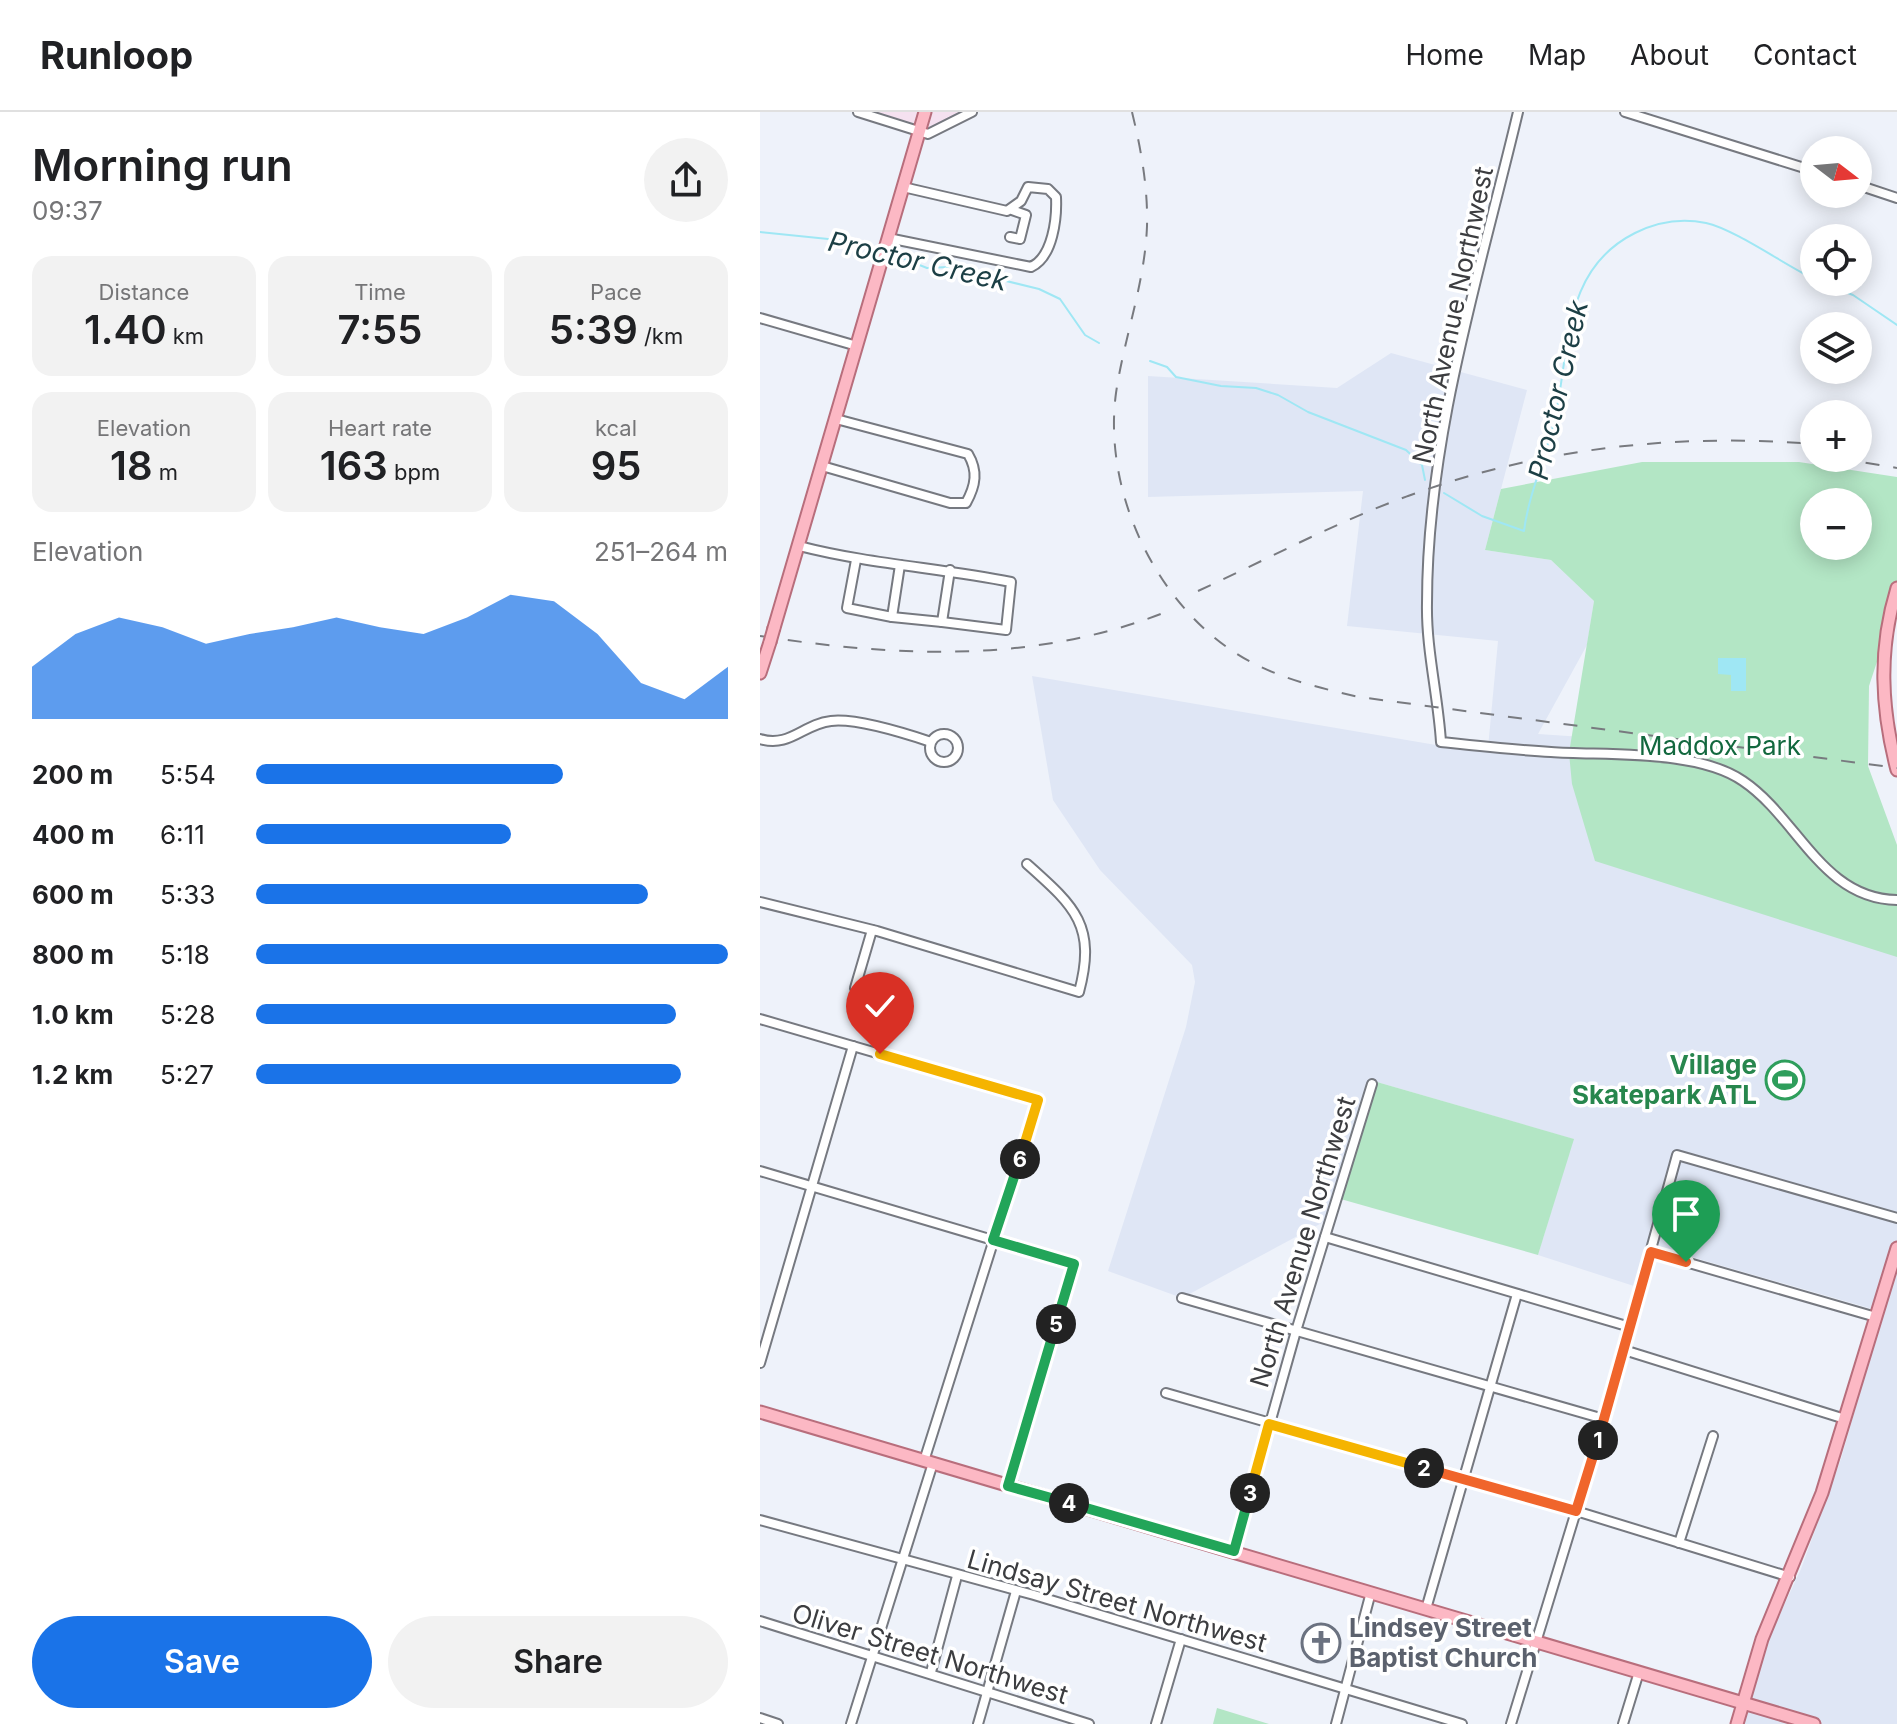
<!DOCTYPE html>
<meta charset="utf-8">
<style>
body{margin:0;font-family:Inter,sans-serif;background:#f2f2f2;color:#202124;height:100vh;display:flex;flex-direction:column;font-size:30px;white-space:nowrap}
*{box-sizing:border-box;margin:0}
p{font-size:26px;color:#757577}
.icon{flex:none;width:44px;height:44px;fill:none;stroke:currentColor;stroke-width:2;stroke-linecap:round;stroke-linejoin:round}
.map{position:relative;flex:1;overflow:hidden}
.details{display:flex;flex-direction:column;background:#fff;width:760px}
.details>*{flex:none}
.needle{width:52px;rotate:106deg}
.tools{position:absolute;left:1040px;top:24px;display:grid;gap:16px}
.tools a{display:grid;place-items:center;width:72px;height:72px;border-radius:50%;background:#fff;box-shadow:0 4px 20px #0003;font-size:40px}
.pin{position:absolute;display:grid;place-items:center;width:68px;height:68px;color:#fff;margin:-82px -34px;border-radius:50% 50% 50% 0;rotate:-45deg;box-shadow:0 0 8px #0007}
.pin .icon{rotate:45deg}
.km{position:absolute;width:40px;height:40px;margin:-20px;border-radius:50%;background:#222;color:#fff;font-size:22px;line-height:40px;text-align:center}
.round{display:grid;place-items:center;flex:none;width:84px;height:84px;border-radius:42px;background:#f2f2f2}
.head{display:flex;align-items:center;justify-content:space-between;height:136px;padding:0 32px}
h1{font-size:44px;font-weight:600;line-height:60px}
.metrics{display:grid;grid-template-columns:repeat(3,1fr);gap:12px;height:136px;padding:8px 32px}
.metrics div{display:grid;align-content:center;border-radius:20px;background:#f2f2f2;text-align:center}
.metrics b{font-size:40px;font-weight:600}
.metrics small{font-size:22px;font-weight:400}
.metrics p{font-size:22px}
.chart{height:224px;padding:16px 32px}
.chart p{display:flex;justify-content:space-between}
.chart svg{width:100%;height:144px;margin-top:8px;fill:#1a73e8;opacity:.7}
.primary-button{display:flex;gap:16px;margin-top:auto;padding:16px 32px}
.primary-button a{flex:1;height:92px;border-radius:48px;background:#1a73e8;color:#fff;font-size:32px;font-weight:600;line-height:92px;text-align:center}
.primary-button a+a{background:#f2f2f2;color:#202124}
ul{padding:0 32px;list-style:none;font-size:26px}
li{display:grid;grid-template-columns:128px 96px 1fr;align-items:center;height:60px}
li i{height:20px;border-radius:10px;background:#1a73e8}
header{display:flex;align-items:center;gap:48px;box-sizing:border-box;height:112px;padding:0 40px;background:#fff;border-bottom:2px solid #e0e0e0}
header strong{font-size:38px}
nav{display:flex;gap:44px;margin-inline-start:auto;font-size:28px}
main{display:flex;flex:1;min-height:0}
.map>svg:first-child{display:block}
</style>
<header>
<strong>Runloop</strong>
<nav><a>Home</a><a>Map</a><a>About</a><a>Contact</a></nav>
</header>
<main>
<section class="details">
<div class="head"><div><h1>Morning run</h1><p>09:37</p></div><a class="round"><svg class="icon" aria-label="share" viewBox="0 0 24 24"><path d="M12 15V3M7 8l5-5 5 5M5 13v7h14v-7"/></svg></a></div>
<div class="metrics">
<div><p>Distance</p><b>1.40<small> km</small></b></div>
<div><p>Time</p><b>7:55</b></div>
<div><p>Pace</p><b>5:39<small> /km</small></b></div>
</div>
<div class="metrics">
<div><p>Elevation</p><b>18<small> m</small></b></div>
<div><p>Heart rate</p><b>163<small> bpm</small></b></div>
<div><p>kcal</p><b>95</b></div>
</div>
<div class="chart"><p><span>Elevation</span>251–264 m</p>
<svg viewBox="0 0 160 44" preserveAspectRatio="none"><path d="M0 44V28L10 18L20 13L30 16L40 21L50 18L60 16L70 13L80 16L90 18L100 13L110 6L120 8L130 18L140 33L150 38L160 28V44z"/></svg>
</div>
<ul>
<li><b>200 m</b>5:54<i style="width:65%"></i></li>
<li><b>400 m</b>6:11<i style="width:54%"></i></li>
<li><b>600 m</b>5:33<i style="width:83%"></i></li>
<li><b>800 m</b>5:18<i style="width:100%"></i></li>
<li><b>1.0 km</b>5:28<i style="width:89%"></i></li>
<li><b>1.2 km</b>5:27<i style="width:90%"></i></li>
</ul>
<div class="primary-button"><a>Save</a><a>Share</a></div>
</section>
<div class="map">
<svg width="1137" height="1612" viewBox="0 0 1137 1612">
<rect width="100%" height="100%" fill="#eef2fa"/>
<path fill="#f5e1f0" d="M97,0h111l-40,22z"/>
<path fill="#dfe6f5" d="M631,241l136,37 -42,160 66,10 43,41 -7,44 -49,89 45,3 314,212v775h-152l22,-82 34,-73 40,-110 42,-147 -233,-67 -13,42 -99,-32 35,-116 -203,-59 -39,138 -149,80 -74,-27 78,-244 9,-45 -3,-17 -92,-95 -47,-70 -21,-124 404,69 52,3 10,-107 -151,-15 16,-135 -215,6v-121l189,12z"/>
<g fill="#b3e6c5" fill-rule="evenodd">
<path d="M882,350h157l98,15v124l-28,85 -1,80 29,79v112l-302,-96 -23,-77 -3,-31 25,-152 -43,-41 -66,-10 16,-61zM1054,390h44v44h-44z"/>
<path d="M610,968l204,59 -36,116 -201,-57z"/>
<path d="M457,1596l52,16h-56z"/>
</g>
<path fill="#9fe7f4" d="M958,546h28v33h-15v-16l-13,-1z"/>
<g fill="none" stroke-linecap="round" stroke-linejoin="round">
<g stroke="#9fe7f4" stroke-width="2">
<path d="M0,120l78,8 43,10"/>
<path d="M127,140l40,16 22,-1 90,22 21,10 25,36 14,8"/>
<path d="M1060,170l33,13 44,30"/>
<path d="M390,249l17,6 9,10 45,9 35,2 22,7 30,17 98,38 16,15 3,15"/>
<path d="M684,381l38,23 42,15c5,-40 24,-78 32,-118 14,-67 7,-144 79,-180 22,-11 47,-15 71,-10 28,6 79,42 108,56"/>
</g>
<defs>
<g id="minor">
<path d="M98,0l70,22 44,-22"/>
<path d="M758,0c-38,160 -91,325 -91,491 -1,46 11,92 14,139 37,4 73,8 110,10 55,4 146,-3 192,29 55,37 79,118 154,119"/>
<path d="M865,0l189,59"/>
<path d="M1098,73l39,13"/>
<path d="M250,125l10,2 6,-24 -14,-5"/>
<path d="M128,126l143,29c22,-10 26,-49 25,-70l-8,-8 -20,-2 -7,14 -14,10 -104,-24"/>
<path d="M0,206l97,28"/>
<path d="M62,354l128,37h16c10,-18 12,-32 2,-49l-132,-35"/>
<path d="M39,434c70,18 141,22 212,36l-5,48 -64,-8"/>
<path d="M96,448l-9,48 45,9 8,-52"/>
<path d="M132,505l50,5 8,-52"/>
<circle cx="184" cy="636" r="14"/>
<path d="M0,627c30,9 43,-15 71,-18 25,-3 76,13 100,21"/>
<path d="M0,790l117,29 202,61c18,-67 -5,-86 -52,-128"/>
<path d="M95,876l17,-58"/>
<path d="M0,907l278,81 -114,361"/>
<path d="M0,1059l314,93 -66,222"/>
<path d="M565,1125l305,90"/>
<path d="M891,1140l225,65"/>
<path d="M422,1186l422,121"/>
<path d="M864,1238l221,69"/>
<path d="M0,1251l93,-317"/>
<path d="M406,1281l410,118 214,66"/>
<path d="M0,1408l274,75 428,129"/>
<path d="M919,1431l34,-107"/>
<path d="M474,1439l62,-220 76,-247"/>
<path d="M666,1497l91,-315"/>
<path d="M0,1509l329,103"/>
<path d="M171,1560l26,-96"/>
<path d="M0,1606l18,6"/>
<path d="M91,1612l82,-261"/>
<path d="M218,1612l38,-133"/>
<path d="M396,1612l25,-85"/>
<path d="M576,1612l35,-132"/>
<path d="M751,1612l92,-301 74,-268 220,63"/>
<path d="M863,1612l16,-52"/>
</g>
<g id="major">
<path d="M1137,476c-19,62 -16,120 0,182"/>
<path d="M14,516l151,-516"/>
<path d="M0,561l10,-31"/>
<path d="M0,1300l1054,312"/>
<path d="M977,1612l25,-85 60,-146 75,-245"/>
</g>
</defs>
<use href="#minor" stroke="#767980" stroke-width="12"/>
<use href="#major" stroke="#b86e7c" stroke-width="15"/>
<use href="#minor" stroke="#fff" stroke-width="8"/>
<use href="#major" stroke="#fcb8c4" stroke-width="11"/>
<g stroke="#787a7f" stroke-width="2" stroke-dasharray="14 14" stroke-linecap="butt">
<path d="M372,0c9,37 16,75 15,114 -2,57 -23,112 -31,167 -13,96 37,206 118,259 38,25 82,35 125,45l538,71"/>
<path d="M1078,346l59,10"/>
<path d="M438,479c70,-32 138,-69 210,-95 131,-48 268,-63 406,-52"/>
<path d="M0,524c138,21 273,28 406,-24"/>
</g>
<defs>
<path id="major-bridge" d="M10,530l4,-14"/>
</defs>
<use href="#major-bridge" stroke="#b86e7c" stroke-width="15" stroke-linecap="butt"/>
<use href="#major-bridge" stroke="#fcb8c4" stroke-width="11"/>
</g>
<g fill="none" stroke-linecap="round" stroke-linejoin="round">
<defs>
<path id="split-1" d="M838,1328l53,-188 35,10"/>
<path id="split-2" d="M664,1356l152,43 22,-71"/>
<path id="split-3" d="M490,1381l19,-69 155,44"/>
<path id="split-4" d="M309,1391l165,48 16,-58"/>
<path id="split-5" d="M296,1212l-48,162 61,17"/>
<path id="split-6" d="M260,1047l-27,81 81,24 -18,60"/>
<path id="split-7" d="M120,942l158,46 -18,59"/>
</defs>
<use href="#split-1" stroke="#fff" stroke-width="16"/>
<use href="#split-2" stroke="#fff" stroke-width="16"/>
<use href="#split-3" stroke="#fff" stroke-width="16"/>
<use href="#split-4" stroke="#fff" stroke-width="16"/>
<use href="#split-5" stroke="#fff" stroke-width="16"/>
<use href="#split-6" stroke="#fff" stroke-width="16"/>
<use href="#split-7" stroke="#fff" stroke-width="16"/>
<use href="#split-1" stroke="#f0652b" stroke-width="10"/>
<use href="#split-2" stroke="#f0652b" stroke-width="10"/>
<use href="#split-3" stroke="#f5b400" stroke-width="10"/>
<use href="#split-4" stroke="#22a559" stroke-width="10"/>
<use href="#split-5" stroke="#22a559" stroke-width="10"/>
<use href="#split-6" stroke="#22a559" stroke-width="10"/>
<use href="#split-7" stroke="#f5b400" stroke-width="10"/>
</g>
<defs>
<symbol id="stadium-ring" viewBox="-11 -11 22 22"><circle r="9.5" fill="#fff" stroke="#2e9e5b" stroke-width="1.5"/><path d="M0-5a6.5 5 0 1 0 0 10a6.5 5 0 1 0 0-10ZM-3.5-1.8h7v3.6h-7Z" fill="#2e9e5b"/></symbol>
<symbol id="church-ring" viewBox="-11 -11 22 22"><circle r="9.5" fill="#fff" stroke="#6b7280" stroke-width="1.5"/><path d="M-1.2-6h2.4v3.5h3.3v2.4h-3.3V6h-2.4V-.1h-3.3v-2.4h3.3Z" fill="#6b7280"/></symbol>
</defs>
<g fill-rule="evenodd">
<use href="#stadium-ring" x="1003" y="946" width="44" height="44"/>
<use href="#church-ring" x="539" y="1509" width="44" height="44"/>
</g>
<g text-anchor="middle" stroke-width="7" stroke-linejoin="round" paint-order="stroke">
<g font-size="26" fill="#3c3d40" stroke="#fff">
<text transform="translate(693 203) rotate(-78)" y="9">North Avenue Northwest</text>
<text transform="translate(543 1130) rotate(-73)" y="9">North Avenue Northwest</text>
<text transform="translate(357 1489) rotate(16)" y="9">Lindsay Street Northwest</text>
<text transform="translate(170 1542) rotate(17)" y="9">Oliver Street Northwest</text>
</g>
<g font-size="26" fill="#12683e" stroke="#fff">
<text x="960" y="643">Maddox Park</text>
</g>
<g font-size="26" font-weight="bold" fill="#27864d" stroke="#fff" text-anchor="end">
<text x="997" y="962">Village<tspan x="997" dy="30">Skatepark ATL</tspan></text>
</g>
<g font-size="26" font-weight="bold" fill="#5b616d" stroke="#fff" text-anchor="start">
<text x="589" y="1525">Lindsey Street<tspan x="589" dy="30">Baptist Church</tspan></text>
</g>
<g font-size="28" font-style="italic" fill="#1c3f45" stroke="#fff">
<text transform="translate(158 149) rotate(13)" y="10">Proctor Creek</text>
<text transform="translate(798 278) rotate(-77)" y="10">Proctor Creek</text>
</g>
</g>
</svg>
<div class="tools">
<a><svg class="needle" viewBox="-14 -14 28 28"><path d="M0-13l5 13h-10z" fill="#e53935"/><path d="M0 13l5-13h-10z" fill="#757577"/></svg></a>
<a><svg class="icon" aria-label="locate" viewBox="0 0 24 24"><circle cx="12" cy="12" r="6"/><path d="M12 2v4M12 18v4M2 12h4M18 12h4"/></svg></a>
<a><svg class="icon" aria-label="layers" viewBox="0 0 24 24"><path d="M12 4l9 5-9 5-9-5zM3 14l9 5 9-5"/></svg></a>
<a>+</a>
<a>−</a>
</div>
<div class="pin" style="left:926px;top:1150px;background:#1e9e55"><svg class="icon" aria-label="arrive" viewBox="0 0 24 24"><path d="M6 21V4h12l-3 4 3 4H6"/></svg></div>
<div class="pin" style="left:120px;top:942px;background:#d93025"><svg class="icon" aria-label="check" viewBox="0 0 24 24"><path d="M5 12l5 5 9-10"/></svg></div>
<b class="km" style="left:838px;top:1328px">1</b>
<b class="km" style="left:664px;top:1356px">2</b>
<b class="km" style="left:490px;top:1381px">3</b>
<b class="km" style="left:309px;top:1391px">4</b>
<b class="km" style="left:296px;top:1212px">5</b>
<b class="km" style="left:260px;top:1047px">6</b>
</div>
</main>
